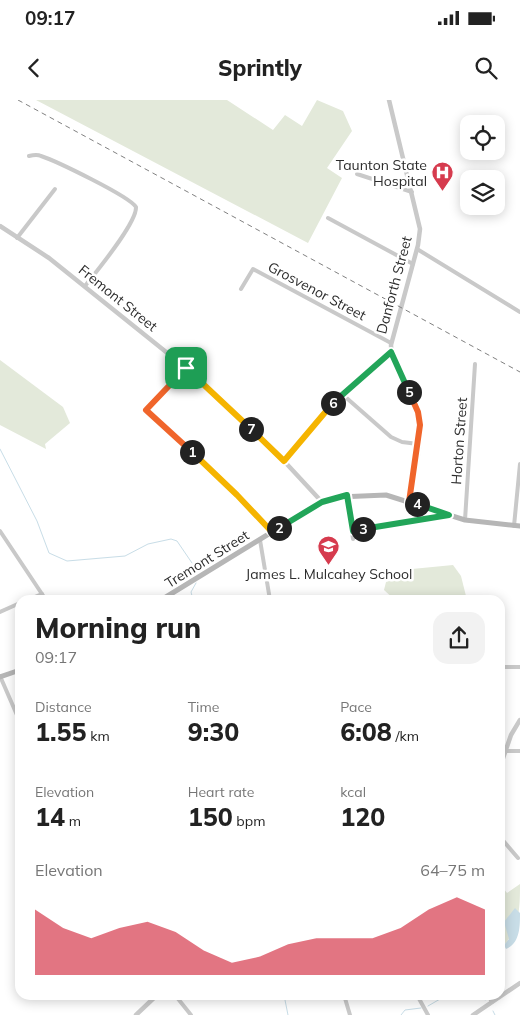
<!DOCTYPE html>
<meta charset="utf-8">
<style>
body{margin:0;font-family:Mulish,sans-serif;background:#f2f2f2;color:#222;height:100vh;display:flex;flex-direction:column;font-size:19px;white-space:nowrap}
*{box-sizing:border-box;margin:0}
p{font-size:16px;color:#767676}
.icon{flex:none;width:28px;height:28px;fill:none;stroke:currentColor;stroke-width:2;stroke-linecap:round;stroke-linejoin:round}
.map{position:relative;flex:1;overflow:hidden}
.sheet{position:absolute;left:15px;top:495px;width:490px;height:405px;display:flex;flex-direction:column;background:#fff;border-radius:15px;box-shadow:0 2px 12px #0003}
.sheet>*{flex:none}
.fabs{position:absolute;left:460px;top:15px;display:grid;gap:10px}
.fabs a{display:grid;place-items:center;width:45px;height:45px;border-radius:10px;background:#fff;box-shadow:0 2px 12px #0003;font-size:25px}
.pin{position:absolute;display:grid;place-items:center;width:42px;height:42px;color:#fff;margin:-21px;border-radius:10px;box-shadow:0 2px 8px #0006}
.km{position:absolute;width:25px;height:25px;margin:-12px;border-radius:50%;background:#222;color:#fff;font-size:14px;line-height:25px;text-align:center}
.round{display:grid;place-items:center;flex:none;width:52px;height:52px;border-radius:15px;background:#f2f2f2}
.summary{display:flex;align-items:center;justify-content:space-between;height:85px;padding:0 20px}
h1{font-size:28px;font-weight:800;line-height:38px}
.metrics{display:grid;grid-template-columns:repeat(3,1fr);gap:8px;height:85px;padding:5px 20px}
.metrics div{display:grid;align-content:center}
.metrics b{font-size:25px;font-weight:800}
.metrics small{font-size:14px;font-weight:400}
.metrics p{font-size:14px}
.chart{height:140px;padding:10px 20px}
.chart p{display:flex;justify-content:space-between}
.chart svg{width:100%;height:90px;margin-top:5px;fill:#d63b4e;opacity:.7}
.status{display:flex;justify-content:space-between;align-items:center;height:35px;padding:0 25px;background:#fff;direction:ltr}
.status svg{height:14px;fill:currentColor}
header{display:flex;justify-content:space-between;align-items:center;height:65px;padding:0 20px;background:#fff;font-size:22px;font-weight:800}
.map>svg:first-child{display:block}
</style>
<div class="status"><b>09:17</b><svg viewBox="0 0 49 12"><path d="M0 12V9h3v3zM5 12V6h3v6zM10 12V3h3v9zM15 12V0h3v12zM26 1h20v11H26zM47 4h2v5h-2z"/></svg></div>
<header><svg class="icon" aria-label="back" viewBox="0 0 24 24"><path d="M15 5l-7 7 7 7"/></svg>Sprintly<svg class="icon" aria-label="search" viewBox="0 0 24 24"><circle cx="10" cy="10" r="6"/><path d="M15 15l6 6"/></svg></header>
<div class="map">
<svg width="520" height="915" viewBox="0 0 520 915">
<rect width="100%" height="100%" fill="#fff"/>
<g fill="#e3e9da">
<path d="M36,0h191l46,30 12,-15 17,11 15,-26 26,11 9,20 -25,37 15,10 -34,65z"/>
<path d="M0,260l63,47 7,16 -25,21 1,5 -46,-24z"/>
<path d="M453,465l8,11 6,24h-72l-11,-10 2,-8 26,-13z"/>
<path d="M500,784l7,9 13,-9c0,21 0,44 -16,61l-4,-4z"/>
</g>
<path fill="#c8dde7" d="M515,808l5,5c0,14 0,30 -14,36l-2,-4 5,-6 -5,-17z"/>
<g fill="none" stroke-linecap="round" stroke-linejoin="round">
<g stroke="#c8dde7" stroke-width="1">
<path d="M0,349l37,72 12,32 18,8 58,-5 23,-12 23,-5 6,2 15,22"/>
<path d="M193,500l-2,-8 5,-9"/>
<path d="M284,895l4,20"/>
<path d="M482,895l3,5"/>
<path d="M428,906l19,-11"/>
<path d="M493,911l2,4"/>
<path d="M401,915l4,-5 16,-2"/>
</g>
<g stroke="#c9c9c9" stroke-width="4">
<path d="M29,56c4,-1 8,-2 12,0 15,5 88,40 95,51 1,16 -40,65 -51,79"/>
<path d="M357,74l55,18"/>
<path d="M328,118l85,46"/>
<path d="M17,138l38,-49"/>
<path d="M417,149l103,63"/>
<path d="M241,189l12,-20 138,74"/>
<path d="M186,268l-40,42 91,85 35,37"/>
<path d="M342,294l49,43 11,5 16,2"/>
<path d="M284,361l50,-59 57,-50"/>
<path d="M347,395l6,44"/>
<path d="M465,420l10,-156"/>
<path d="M514,426l6,-62"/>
<path d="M0,431l46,69"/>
<path d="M353,431l96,-16"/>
<path d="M260,440l10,60"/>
<path d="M27,500l15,-6"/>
<path d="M0,512l20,-9"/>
<path d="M500,567h20"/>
<path d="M0,576l20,46"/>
<path d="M506,651h14"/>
<path d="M500,737l18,21"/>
<path d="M175,895l16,20"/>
<path d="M344,895l6,20"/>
<path d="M417,895l11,20"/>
<path d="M488,895l4,7"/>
</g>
<g stroke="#c9c9c9" stroke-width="4.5">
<path d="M389,0l31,129 -2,16 -27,100c0,24 21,45 27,68 7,25 -5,64 -9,89"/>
<path d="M0,126l49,32 137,110 98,93 38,41"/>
<path d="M500,667l11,-32 9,-15"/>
<path d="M136,915l21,-20"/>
<path d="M473,915l47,-32"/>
</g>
<g stroke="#b6b6b6" stroke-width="5">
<path d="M161,500l150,-92 28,-11 47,-2 79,25 55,6"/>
<path d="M0,577l20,-7"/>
</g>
<path stroke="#818181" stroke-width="1" stroke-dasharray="5 4" stroke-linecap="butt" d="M18,0l502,272"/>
</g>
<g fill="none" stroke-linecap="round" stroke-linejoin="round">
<defs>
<path id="split-1" d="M186,268l-40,42 46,42"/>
<path id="split-2" d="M192,352l45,43 35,37 7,-4"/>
<path id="split-3" d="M279,428l43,-26 25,-7 6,36 10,-2"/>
<path id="split-4" d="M363,429l86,-14 -32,-11"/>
<path id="split-5" d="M409,292l9,20 2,13 -11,77 8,2"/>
<path id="split-6" d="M333,303l58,-51 18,40"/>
<path id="split-7" d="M251,329l33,32 49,-58"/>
<path id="split-8" d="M186,268l65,61"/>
</defs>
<use href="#split-1" stroke="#fff" stroke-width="10"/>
<use href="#split-2" stroke="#fff" stroke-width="10"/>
<use href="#split-3" stroke="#fff" stroke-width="10"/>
<use href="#split-4" stroke="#fff" stroke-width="10"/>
<use href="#split-5" stroke="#fff" stroke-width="10"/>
<use href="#split-6" stroke="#fff" stroke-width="10"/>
<use href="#split-7" stroke="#fff" stroke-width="10"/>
<use href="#split-8" stroke="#fff" stroke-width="10"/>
<use href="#split-1" stroke="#f0652b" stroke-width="6"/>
<use href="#split-2" stroke="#f5b400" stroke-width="6"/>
<use href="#split-3" stroke="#22a559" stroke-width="6"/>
<use href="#split-4" stroke="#22a559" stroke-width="6"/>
<use href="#split-5" stroke="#f0652b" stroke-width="6"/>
<use href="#split-6" stroke="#22a559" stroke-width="6"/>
<use href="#split-7" stroke="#f5b400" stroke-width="6"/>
<use href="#split-8" stroke="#f5b400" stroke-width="6"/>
</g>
<defs>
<symbol id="hospital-pin" viewBox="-11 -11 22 30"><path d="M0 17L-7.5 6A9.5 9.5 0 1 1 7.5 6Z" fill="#d63b4e" stroke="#fff"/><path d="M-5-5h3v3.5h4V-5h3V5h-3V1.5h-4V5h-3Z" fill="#fff"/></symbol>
<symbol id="school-pin" viewBox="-11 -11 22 30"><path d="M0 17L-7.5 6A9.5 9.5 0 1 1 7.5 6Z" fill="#d63b4e" stroke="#fff"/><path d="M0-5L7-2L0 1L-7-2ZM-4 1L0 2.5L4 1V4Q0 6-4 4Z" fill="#fff"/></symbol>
</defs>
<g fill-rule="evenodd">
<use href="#hospital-pin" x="430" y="60" width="25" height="34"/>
<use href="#school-pin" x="316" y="434" width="25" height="34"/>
</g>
<g text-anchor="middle" stroke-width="5" stroke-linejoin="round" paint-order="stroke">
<g font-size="14" fill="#2c2c2c" stroke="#fff" text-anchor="end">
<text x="427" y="70">Taunton State<tspan x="427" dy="16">Hospital</tspan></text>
<text x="329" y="479" text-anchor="middle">James L. Mulcahey School</text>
</g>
<g font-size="14" fill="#2c2c2c" stroke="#fff">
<text transform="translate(394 185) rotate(-75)" y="5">Danforth Street</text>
<text transform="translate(317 191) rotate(28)" y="5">Grosvenor Street</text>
<text transform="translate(118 198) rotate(39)" y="5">Fremont Street</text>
<text transform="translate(459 341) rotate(-86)" y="5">Horton Street</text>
<text transform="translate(207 459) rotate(-32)" y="5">Tremont Street</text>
</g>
</g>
</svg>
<div class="fabs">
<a><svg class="icon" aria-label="locate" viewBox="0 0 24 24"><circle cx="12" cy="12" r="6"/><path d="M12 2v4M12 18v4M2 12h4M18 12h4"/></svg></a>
<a><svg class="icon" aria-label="layers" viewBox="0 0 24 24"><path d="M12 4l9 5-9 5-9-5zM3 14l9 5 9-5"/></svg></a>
</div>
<div class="pin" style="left:186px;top:268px;background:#1e9e55"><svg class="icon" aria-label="arrive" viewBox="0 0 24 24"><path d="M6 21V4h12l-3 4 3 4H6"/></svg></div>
<b class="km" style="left:192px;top:352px">1</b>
<b class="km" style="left:279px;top:428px">2</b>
<b class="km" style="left:363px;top:429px">3</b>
<b class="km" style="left:417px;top:404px">4</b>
<b class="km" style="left:409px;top:292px">5</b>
<b class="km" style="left:333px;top:303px">6</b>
<b class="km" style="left:251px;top:329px">7</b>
<section class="sheet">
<div class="summary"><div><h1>Morning run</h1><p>09:17</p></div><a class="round"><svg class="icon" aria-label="share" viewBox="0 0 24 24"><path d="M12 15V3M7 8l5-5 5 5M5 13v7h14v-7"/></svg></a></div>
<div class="metrics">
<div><p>Distance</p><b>1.55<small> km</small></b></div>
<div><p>Time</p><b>9:30</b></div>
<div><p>Pace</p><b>6:08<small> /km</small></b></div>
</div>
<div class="metrics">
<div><p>Elevation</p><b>14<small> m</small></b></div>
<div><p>Heart rate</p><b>150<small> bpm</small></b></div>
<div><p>kcal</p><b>120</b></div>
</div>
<div class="chart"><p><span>Elevation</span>64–75 m</p>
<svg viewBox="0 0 160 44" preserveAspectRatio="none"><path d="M0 44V12L10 21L20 26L30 21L40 18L50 23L60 32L70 38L80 35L90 29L100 26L110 26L120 26L130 21L140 12L150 6L160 12V44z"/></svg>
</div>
</section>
</div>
